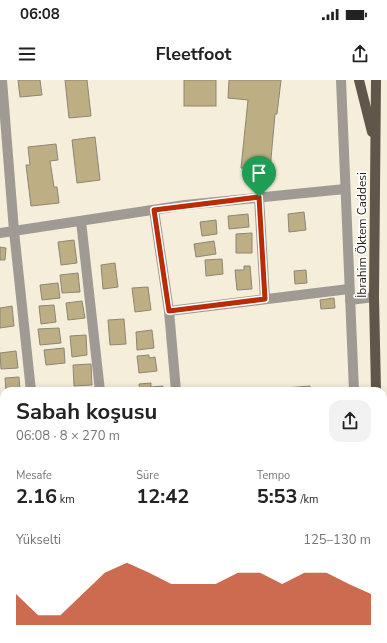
<!DOCTYPE html>
<html lang="tr">
<meta charset="utf-8">
<style>
body{margin:0;font-family:"Nunito Sans",sans-serif;background:#f2f2f2;color:#222;height:100vh;display:flex;flex-direction:column;font-size:15px;white-space:nowrap}
*{box-sizing:border-box;margin:0}
p{font-size:13px;color:#767676}
.icon{flex:none;width:22px;height:22px;fill:none;stroke:currentColor;stroke-width:2;stroke-linecap:round;stroke-linejoin:round}
.map{position:relative;flex:1;overflow:hidden}
.sheet{position:absolute;left:0px;top:307px;width:387px;height:256px;display:flex;flex-direction:column;background:#fff;border-radius:12px 12px 0 0;box-shadow:0 2px 10px #0003}
.sheet>*{flex:none}
.pin{position:absolute;display:grid;place-items:center;width:34px;height:34px;color:#fff;margin:-41px -17px;border-radius:50% 50% 50% 0;rotate:-45deg;box-shadow:0 0 4px #0007}
.pin .icon{rotate:45deg}
.round{display:grid;place-items:center;flex:none;width:42px;height:42px;border-radius:12px;background:#f2f2f2}
.summary{display:flex;align-items:center;justify-content:space-between;height:68px;padding:0 16px}
h1{font-size:22px;font-weight:700;line-height:30px}
.metrics{display:grid;grid-template-columns:repeat(3,1fr);gap:6px;height:68px;padding:4px 16px}
.metrics div{display:grid;align-content:center}
.metrics b{font-size:20px;font-weight:700}
.metrics small{font-size:11px;font-weight:400}
.metrics p{font-size:11px}
.chart{height:112px;padding:8px 16px}
.chart p{display:flex;justify-content:space-between}
.chart svg{width:100%;height:72px;margin-top:4px;fill:#b82d07;opacity:.7}
.status{display:flex;justify-content:space-between;align-items:center;height:28px;padding:0 20px;background:#fff;direction:ltr}
.status svg{height:11px;fill:currentColor}
header{display:flex;justify-content:space-between;align-items:center;height:52px;padding:0 16px;background:#fff;font-size:18px;font-weight:700}
.map>svg:first-child{display:block}
</style>
<div class="status"><b>06:08</b><svg viewBox="0 0 49 12"><path d="M0 12V9h3v3zM5 12V6h3v6zM10 12V3h3v9zM15 12V0h3v12zM26 1h20v11H26zM47 4h2v5h-2z"/></svg></div>
<header><svg class="icon" aria-label="menu" viewBox="0 0 24 24"><path d="M4 6h16M4 12h16M4 18h16"/></svg>Fleetfoot<svg class="icon" aria-label="share" viewBox="0 0 24 24"><path d="M12 15V3M7 8l5-5 5 5M5 13v7h14v-7"/></svg></header>
<div class="map">
<svg width="387" height="563" viewBox="0 0 387 563">
<rect width="100%" height="100%" fill="#f5eedb"/>
<g fill="#bdae84" stroke="#8c8675">
<path d="M18,0h22l2,15 -22,2z"/>
<path d="M65,0h22l4,36 -22,2z"/>
<rect x="184" y="0" width="32" height="26"/>
<path d="M229,0h52l-4,34h-2l-5,56 -29,-2 7,-68 -20,-2z"/>
<path d="M95,57l5,43 -23,3 -5,-43z"/>
<path d="M56,64l2,16 -8,1 4,26h3l2,16 -28,3 -5,-41h4l-2,-18z"/>
<path d="M304,132l2,18 -17,2 -1,-18z"/>
<path d="M248,134l1,13 -20,2 -1,-13z"/>
<path d="M216,140l1,14 -15,2 -2,-14z"/>
<path d="M252,153v20h-16v-19z"/>
<path d="M74,160l3,23 -16,2 -3,-23z"/>
<path d="M214,161l2,13 -20,3 -2,-13z"/>
<path d="M0,167l6,1 -1,12h-5z"/>
<path d="M222,179l1,15 -17,2 -1,-16z"/>
<path d="M115,183l3,24 -15,2 -2,-24z"/>
<path d="M244,186h6l2,23 -15,1 -2,-20h9z"/>
<path d="M306,190l1,13 -12,1 -1,-13z"/>
<path d="M78,193l2,19 -18,1 -2,-18z"/>
<path d="M58,203l2,15 -18,2 -2,-15z"/>
<path d="M148,207l3,23 -16,2 -3,-24z"/>
<path d="M334,218l1,10 -14,1 -1,-9z"/>
<path d="M82,221l3,17 -17,2 -2,-17z"/>
<path d="M54,225l2,17 -15,2 -2,-18z"/>
<path d="M12,226l2,20 -14,2v-20z"/>
<path d="M124,239l2,25 -16,1 -2,-25z"/>
<path d="M59,248l2,15 -21,2 -2,-16z"/>
<path d="M152,250l2,18 -17,2 -1,-18z"/>
<path d="M86,255l1,20 -15,2 -2,-21z"/>
<path d="M64,268l1,15 -19,2 -2,-15z"/>
<path d="M16,271l2,17 -17,1 -1,-16z"/>
<path d="M149,275v3l6,-1 2,14 -18,2 -2,-17z"/>
<path d="M91,284l1,21 -18,1 -1,-21z"/>
<path d="M19,297l1,14h-14l-1,-13z"/>
<path d="M151,303v4l12,-1v5h-23l-1,-7z"/>
<path d="M310,306l1,5h-26v-3z"/>
<rect x="0" y="481" width="3" height="39"/>
</g>
<g fill="none" stroke-linecap="round" stroke-linejoin="round">
<g stroke="#a09a94" stroke-width="10">
<path d="M2,0l12,151 17,160"/>
<path d="M341,0l13,311"/>
<path d="M259,117l6,102"/>
<path d="M154,130l15,101 7,80"/>
<path d="M81,141l19,170"/>
<path d="M0,153l185,-28 160,-16"/>
<path d="M350,220l24,-3"/>
<path d="M169,231l180,-22"/>
<path d="M0,437h4"/>
<path d="M47,559v4"/>
<path d="M118,559v4"/>
<path d="M190,559v4"/>
<path d="M352,563l1,-4"/>
</g>
<g stroke="#60564a" stroke-width="10">
<path d="M359,0l13,52"/>
<path d="M376,0l-2,217 2,94"/>
<path d="M381,559v4"/>
</g>
</g>
<g fill="none" stroke-linecap="round" stroke-linejoin="round">
<defs>
<path id="route" d="M259,117l6,102 -96,12 -15,-101z"/>
</defs>
<use href="#route" stroke="#fff" stroke-width="8"/>
<use href="#route" stroke="#b82d07" stroke-width="5"/>
</g>
<g text-anchor="middle" stroke-width="3.5" stroke-linejoin="round" paint-order="stroke">
<g font-size="12" fill="#201d16" stroke="#fff">
<text transform="translate(362 155) rotate(-90)" y="4">İbrahim Öktem Caddesi</text>
</g>
</g>
</svg>
<div class="pin" style="left:259px;top:117px;background:#1e9e55"><svg class="icon" aria-label="arrive" viewBox="0 0 24 24"><path d="M6 21V4h12l-3 4 3 4H6"/></svg></div>
<section class="sheet">
<div class="summary"><div><h1>Sabah koşusu</h1><p>06:08 · 8 × 270 m</p></div><a class="round"><svg class="icon" aria-label="share" viewBox="0 0 24 24"><path d="M12 15V3M7 8l5-5 5 5M5 13v7h14v-7"/></svg></a></div>
<div class="metrics">
<div><p>Mesafe</p><b>2.16<small> km</small></b></div>
<div><p>Süre</p><b>12:42</b></div>
<div><p>Tempo</p><b>5:53<small> /km</small></b></div>
</div>
<div class="chart"><p><span>Yükselti</span>125–130 m</p>
<svg viewBox="0 0 160 44" preserveAspectRatio="none"><path d="M0 44V25L10 38L20 38L30 25L40 12L50 6L60 12L70 19L80 19L90 19L100 12L110 12L120 19L130 12L140 12L150 19L160 25V44z"/></svg>
</div>
</section>
</div>
